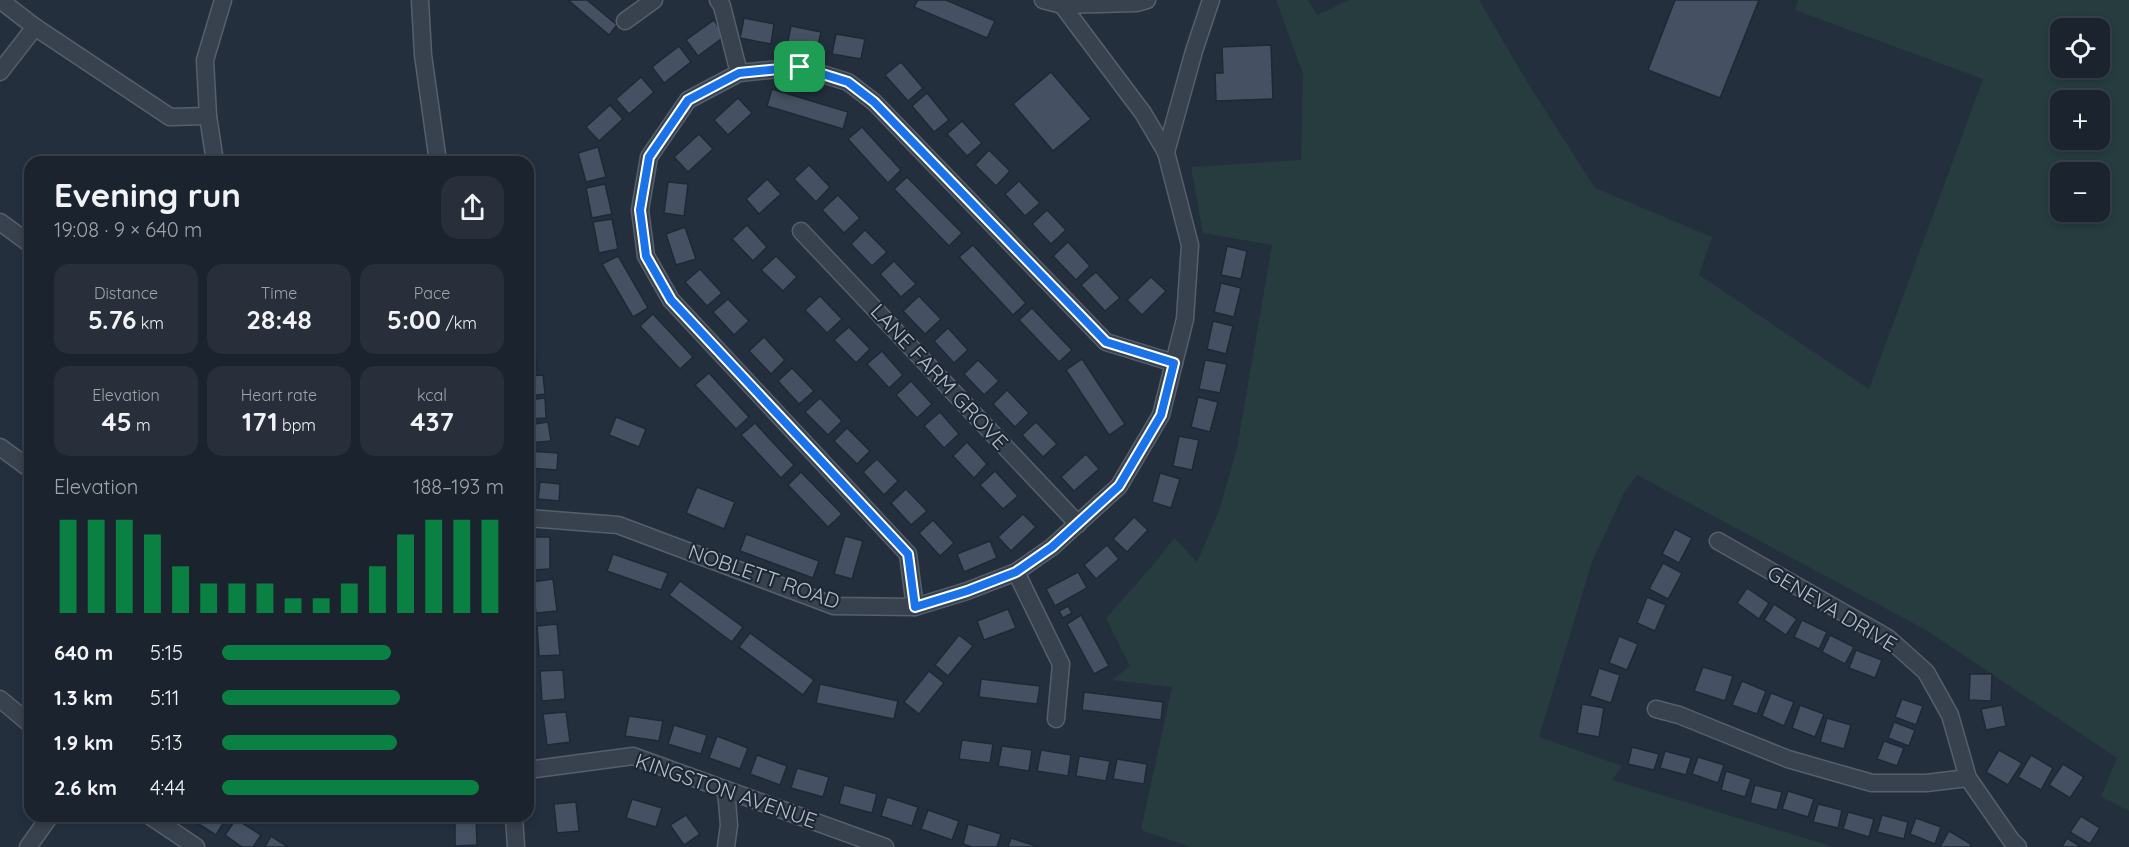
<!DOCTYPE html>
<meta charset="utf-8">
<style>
body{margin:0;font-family:Quicksand,sans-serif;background:#282f3a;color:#f1f3f6;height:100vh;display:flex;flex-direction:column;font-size:22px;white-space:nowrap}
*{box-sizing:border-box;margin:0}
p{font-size:20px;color:#a0a4aa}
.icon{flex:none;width:33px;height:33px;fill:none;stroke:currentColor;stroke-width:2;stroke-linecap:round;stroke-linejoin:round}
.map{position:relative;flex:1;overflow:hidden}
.sheet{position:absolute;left:24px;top:156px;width:510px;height:666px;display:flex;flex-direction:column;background:#1b232e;border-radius:18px;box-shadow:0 3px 9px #0003,0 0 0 2px #39404a}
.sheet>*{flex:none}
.buttons{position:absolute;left:2050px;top:18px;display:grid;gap:12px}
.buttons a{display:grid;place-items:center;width:60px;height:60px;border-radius:12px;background:#1b232e;box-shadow:0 3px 9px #0003,0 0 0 2px #39404a;font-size:30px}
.pin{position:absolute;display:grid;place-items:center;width:51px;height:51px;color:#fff;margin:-26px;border-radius:12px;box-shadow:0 3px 9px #0006}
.round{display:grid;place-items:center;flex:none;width:63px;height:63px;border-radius:18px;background:#282f3a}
.head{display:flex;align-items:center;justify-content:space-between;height:102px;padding:0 30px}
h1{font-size:33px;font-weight:700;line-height:45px}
.metrics{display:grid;grid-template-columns:repeat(3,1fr);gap:9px;height:102px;padding:6px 30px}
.metrics div{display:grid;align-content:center;border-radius:15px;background:#282f3a;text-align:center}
.metrics b{font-size:26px;font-weight:700}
.metrics small{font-size:16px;font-weight:400}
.metrics p{font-size:16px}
.chart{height:168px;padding:12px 30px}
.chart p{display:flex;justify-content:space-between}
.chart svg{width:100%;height:108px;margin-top:6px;stroke:#0b8043;stroke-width:6}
ul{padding:0 30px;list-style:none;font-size:20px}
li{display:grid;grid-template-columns:96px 72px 1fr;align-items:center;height:45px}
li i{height:15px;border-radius:8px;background:#0b8043}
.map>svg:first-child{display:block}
</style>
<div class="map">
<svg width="2129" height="847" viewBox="0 0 2129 847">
<rect width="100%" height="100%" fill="#242f3e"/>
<path fill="#263c3f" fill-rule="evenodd" d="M1276,0h32l9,15 32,-15h130l50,85 66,103 117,49 -13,38 170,114 114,-310 -188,-69 3,-10h331v811l-28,-14 16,-39 -191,-128 -289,-155 -13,18 -32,69 -53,175 83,29 -10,14 222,67h-643l-50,-17 31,-143 -60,-7 18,-14 -24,-48 48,-54 20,-26 23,24 22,-51 18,-63 35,-203 -69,-12 -12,-66 110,-7 2,-86zM2061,28h39v40h-39zM2061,100h39v40h-39zM2061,172h39v40h-39z"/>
<g fill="#455162" stroke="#1f2835" stroke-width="1.5">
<path d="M568,0h19l30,25 -8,10z"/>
<path d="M918,0h28l49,21 -8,17 -73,-31z"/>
<path d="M1675,0h84l-39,98 -72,-28z"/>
<path d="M744,18l30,6 -3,20 -31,-6z"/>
<path d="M714,20l11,16 -27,20 -12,-16z"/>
<path d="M791,26l30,6 -4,19 -30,-5z"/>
<path d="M836,34l29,5 -4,20 -29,-5z"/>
<path d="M1271,45l2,54 -57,2 -1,-28h8l-1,-26z"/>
<path d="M679,46l12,16 -27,21 -12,-16z"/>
<path d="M901,62l22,26 -15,13 -23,-26z"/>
<path d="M1051,72l40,47 -38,32 -40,-47z"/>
<path d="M641,77l13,15 -25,22 -13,-15z"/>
<path d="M772,89l76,23 -5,17 -76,-23z"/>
<path d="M927,93l22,27 -15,12 -22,-26z"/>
<path d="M738,98l14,15 -24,22 -14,-15z"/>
<path d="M610,105l13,14 -24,22 -13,-14z"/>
<path d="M962,121l20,22 -15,13 -20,-22z"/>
<path d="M862,127l39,43 -13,13 -40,-44z"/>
<path d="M699,134l14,15 -25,23 -14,-15z"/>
<path d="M598,147l8,30 -20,5 -8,-29z"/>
<path d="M989,150l21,21 -14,15 -21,-21z"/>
<path d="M809,165l21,22 -14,15 -22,-23z"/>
<path d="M907,177l55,56 -13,13 -55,-57z"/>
<path d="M767,179l14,15 -22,20 -13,-15z"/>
<path d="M1019,181l21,22 -15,13 -20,-22z"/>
<path d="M668,182l20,2 -4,32 -20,-3z"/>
<path d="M605,184l7,30 -20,4 -6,-30z"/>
<path d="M838,195l22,23 -16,15 -22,-23z"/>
<path d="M1047,210l19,20 -15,14 -19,-20z"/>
<path d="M612,219l6,30 -19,4 -6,-31z"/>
<path d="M747,225l20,22 -14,14 -21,-22z"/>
<path d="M685,227l11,32 -20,6 -10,-31z"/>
<path d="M865,230l22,22 -15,14 -21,-22z"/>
<path d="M1068,242l22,24 -14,14 -23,-24z"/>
<path d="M973,245l53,58 -13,12 -54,-58z"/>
<path d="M1227,246l20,5 -6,28 -20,-4z"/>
<path d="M618,256l30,52 -15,9 -31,-53z"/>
<path d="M776,256l21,21 -14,14 -22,-21z"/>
<path d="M894,261l22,23 -15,13 -21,-23z"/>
<path d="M700,269l22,24 -15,13 -22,-24z"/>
<path d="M1096,272l24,26 -15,13 -24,-26z"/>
<path d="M1151,277l15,14 -24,24 -15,-15z"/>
<path d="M1221,283l20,5 -7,29 -20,-5z"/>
<path d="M820,296l22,23 -15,14 -22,-23z"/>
<path d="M919,296l22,23 -16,15 -22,-23z"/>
<path d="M728,299l21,22 -15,14 -21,-23z"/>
<path d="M1032,308l40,42 -13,12 -40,-42z"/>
<path d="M653,314l40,43 -13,12 -40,-43z"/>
<path d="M1213,321l20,5 -7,28 -19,-5z"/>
<path d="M849,327l21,22 -14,14 -22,-23z"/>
<path d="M948,328l20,22 -14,13 -20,-22z"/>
<path d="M764,337l21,23 -14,14 -22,-23z"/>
<path d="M533,338l4,31 -9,1v-31z"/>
<path d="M882,351l21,24 -14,13 -22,-24z"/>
<path d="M1082,359l43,65 -16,11 -43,-65z"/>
<path d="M978,360l21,21 -15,14 -20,-21z"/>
<path d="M1205,360l22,4 -7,29 -21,-4z"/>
<path d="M792,368l22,23 -15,13 -21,-23z"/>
<path d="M709,373l40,44 -13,12 -41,-44z"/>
<path d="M543,375l2,19 -17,2v-20z"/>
<path d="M911,381l21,23 -15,14 -21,-23z"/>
<path d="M1007,390l22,23 -14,14 -22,-23z"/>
<path d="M1198,397l20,5 -8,30 -19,-5z"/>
<path d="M545,398l1,20 -18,1v-19z"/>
<path d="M820,398l22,23 -14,14 -23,-23z"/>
<path d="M940,412l19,22 -15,14 -20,-22z"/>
<path d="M616,417l30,12 -7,18 -30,-12z"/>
<path d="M548,422l3,19 -23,2v-18z"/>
<path d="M1036,422l21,22 -14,13 -21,-22z"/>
<path d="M755,423l39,42 -13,13 -40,-43z"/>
<path d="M847,428l23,23 -13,13 -23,-23z"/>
<path d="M1179,436l20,4 -7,30 -19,-4z"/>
<path d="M967,442l20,22 -13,14 -21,-22z"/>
<path d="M528,451l30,2 -1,17 -29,-2z"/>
<path d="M1086,454l13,15 -25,22 -13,-14z"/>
<path d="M877,459l21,22 -14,14 -21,-23z"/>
<path d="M995,471l23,25 -15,13 -23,-24z"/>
<path d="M801,472l41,42 -14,13 -40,-42z"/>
<path d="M1160,473l20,6 -9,29 -19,-6z"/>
<path d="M540,482l20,2 -1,17 -21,-2z"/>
<path d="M697,487l38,15 -11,27 -38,-16z"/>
<path d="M906,489l21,22 -16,14 -20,-22z"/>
<path d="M1023,514l13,13 -25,24 -13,-14z"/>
<path d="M1134,517l14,13 -21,22 -14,-13z"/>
<path d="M933,520l21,23 -14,13 -21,-23z"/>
<path d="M1675,529l17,9 -13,25 -17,-9z"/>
<path d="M746,534l73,27 -6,17 -73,-27z"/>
<path d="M845,536l18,5 -11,38 -18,-5z"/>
<path d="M529,537h21v32l-20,1z"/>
<path d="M990,541l7,17 -33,14 -7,-18z"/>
<path d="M1107,545l12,14 -23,20 -12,-14z"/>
<path d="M613,554l55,19 -7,17 -54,-19z"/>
<path d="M1663,563l19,10 -14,26 -19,-10z"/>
<path d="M1078,572l9,16 -32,18 -9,-17z"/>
<path d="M553,579l4,32 -21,2 -4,-31z"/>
<path d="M680,581l63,46 -11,15 -63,-47z"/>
<path d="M1747,588l22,15 -10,16 -22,-16z"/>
<path d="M1647,597l19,8 -11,26 -18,-8z"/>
<path d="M1774,604l23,15 -11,16 -22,-15z"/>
<path d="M1068,606l4,7 -9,5 -4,-7z"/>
<path d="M1008,609l8,19 -32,12 -7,-19z"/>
<path d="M1081,615l28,51 -15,8 -27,-50z"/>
<path d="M1802,620l25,12 -8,17 -25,-12z"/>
<path d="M557,624l3,31 -21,1 -2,-30z"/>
<path d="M750,633l64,47 -11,15 -64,-48z"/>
<path d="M959,635l14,11 -25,30 -13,-11z"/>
<path d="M1830,635l24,12 -9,17 -23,-12z"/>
<path d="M1619,636l19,8 -11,26 -18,-7z"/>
<path d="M1856,650l26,10 -7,18 -26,-10z"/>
<path d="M1703,667l30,9 -8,25 -31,-10z"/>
<path d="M1599,668l21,7 -9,28 -21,-7z"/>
<path d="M563,670l2,29 -23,2 -2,-30z"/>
<path d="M929,671l15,12 -25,31 -15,-12z"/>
<path d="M1970,674h22l-1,27 -22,-1z"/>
<path d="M981,679l59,7 -3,18 -58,-7z"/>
<path d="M1742,681l24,10 -9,23 -25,-9z"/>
<path d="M820,684l78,17 -4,18 -78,-16z"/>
<path d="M1084,692l79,10 -2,18 -79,-10z"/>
<path d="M1771,693l23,9 -10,24 -22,-10z"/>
<path d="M1902,699l21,7 -7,19 -21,-8z"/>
<path d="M1582,704l22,4 -5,29 -22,-4z"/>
<path d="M1800,705l24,9 -9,23 -23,-9z"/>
<path d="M2002,705l4,21 -20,4 -5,-21z"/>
<path d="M566,712l4,30 -23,3 -4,-31z"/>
<path d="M629,716l34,5 -4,20 -34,-5z"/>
<path d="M1827,718l24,7 -7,24 -24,-7z"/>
<path d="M1894,722l21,8 -6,16 -21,-8z"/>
<path d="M674,725l33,10 -6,19 -33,-10z"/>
<path d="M717,736l31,12 -8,21 -31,-11z"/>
<path d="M962,740l31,4 -3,19 -31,-4z"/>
<path d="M1884,741l20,7 -7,18 -20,-7z"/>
<path d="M1002,746l30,4 -3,21 -31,-5z"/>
<path d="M1632,747l27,7 -5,16 -26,-6z"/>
<path d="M1041,750l30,5 -3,21 -31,-5z"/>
<path d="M1999,750l23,13 -14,22 -22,-13z"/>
<path d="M1665,751l26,7 -5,17 -26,-7z"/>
<path d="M757,755l30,11 -7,19 -30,-11z"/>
<path d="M2031,755l22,13 -12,22 -23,-13z"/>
<path d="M1079,756l31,5 -4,20 -30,-5z"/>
<path d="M1698,757l26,8 -6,18 -26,-9z"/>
<path d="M1117,759l30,5 -3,20 -31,-5z"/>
<path d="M2063,764l21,13 -14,21 -21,-13z"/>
<path d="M797,768l32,9 -6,20 -32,-9z"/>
<path d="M1726,771l25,8 -6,18 -24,-7z"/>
<path d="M844,785l33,9 -5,19 -33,-9z"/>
<path d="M1755,785l27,7 -5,18 -27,-7z"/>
<path d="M1788,791l26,8 -6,18 -26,-8z"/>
<path d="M887,797l31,10 -6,19 -31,-10z"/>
<path d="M632,799l30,9 -6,19 -30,-9z"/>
<path d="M576,802l3,29 -22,2 -3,-29z"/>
<path d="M1818,804l24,6 -4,18 -25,-6z"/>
<path d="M928,810l31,11 -7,19 -31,-11z"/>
<path d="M1848,812l26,7 -5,18 -26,-8z"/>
<path d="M686,815l14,19 -16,11 -14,-20z"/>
<path d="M1882,815l26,7 -4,17 -27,-7z"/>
<path d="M190,816h35l2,1 -11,18 -27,-17z"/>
<path d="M455,816h21l1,29 -22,1z"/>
<path d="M2081,816l19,12 -10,16 -20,-12z"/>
<path d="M1916,818l25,9 -6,17 -25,-10z"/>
<path d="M236,819l25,16 -8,12h-11l-17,-12z"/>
<path d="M968,824l33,10 -4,13h-25l-9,-3z"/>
<path d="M1949,831l22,13 -1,3h-30z"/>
<path d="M271,836l17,11h-23z"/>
<path d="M1011,838l28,9h-31z"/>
<path d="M2067,838l14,9h-19z"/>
</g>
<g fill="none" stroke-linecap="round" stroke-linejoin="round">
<defs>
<g id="minor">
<path d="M0,0l35,27 135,90 38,-1"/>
<path d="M420,0l3,55 15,107"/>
<path d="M718,0l4,6 17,67"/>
<path d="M1043,0l19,5 74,-2 11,-3"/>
<path d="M625,21l29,-21"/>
<path d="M0,72l35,-45"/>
<path d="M1166,152l28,-101 17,-51"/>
<path d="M215,162l-7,-46 -3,-56 18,-60"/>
<path d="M0,222l30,22"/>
<path d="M801,231l277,293"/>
<path d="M0,447l30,22"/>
<path d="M528,518l90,7 216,81 81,1 52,-16 49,-19 36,-25 67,-61 42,-71 24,-96 5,-74 -24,-93 -23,-39 -81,-108"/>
<path d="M1718,541l170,97 38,34 24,43 18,63 43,62 7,7"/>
<path d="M1016,572l45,92 -5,55"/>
<path d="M915,607l-7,-53 -237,-254 -25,-44 -6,-46 9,-53 39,-57 51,-27 61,-6 48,15 26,20 232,240 68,21"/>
<path d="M0,699l30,25"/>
<path d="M1656,709l23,6 109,44 84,24h54l42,-5"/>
<path d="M528,770l105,-14 252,91"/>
<path d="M726,790l3,35 -3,22"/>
<path d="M150,816l46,31"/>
<path d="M514,816l2,31"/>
<path d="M28,847l22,-31"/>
</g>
</defs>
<use href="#minor" stroke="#565f6c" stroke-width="19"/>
<use href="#minor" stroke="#38414e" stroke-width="16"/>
</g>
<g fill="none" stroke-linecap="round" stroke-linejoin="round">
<defs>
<path id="route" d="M800,67l48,15 26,20 232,240 68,21 -13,52 -42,71 -67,61 -36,25 -49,19 -52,16 -7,-53 -237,-254 -25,-44 -6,-46 9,-53 39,-57 51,-27z"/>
</defs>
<use href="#route" stroke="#fff" stroke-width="12"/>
<use href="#route" stroke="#1a73e8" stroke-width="8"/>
</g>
<g text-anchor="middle" stroke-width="4.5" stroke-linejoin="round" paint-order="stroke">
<g font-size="21" fill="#b4bcc9" stroke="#1d2633">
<text transform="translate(939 377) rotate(47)" y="7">LANE FARM GROVE</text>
<text transform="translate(764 577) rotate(19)" y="7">NOBLETT ROAD</text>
<text transform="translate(1832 609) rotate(31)" y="7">GENEVA DRIVE</text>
<text transform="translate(726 791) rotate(19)" y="7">KINGSTON AVENUE</text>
</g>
</g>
</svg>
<div class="buttons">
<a><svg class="icon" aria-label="locate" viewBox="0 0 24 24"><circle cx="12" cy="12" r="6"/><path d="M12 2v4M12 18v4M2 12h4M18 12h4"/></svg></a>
<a>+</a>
<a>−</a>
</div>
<div class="pin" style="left:800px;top:67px;background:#1e9e55"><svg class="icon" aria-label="arrive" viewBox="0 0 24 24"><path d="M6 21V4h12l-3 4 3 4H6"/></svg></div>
<section class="sheet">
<div class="head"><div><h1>Evening run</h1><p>19:08 · 9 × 640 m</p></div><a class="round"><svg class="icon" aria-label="share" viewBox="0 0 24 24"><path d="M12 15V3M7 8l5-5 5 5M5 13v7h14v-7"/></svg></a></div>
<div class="metrics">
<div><p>Distance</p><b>5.76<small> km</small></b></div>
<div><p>Time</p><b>28:48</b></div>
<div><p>Pace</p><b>5:00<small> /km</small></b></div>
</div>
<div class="metrics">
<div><p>Elevation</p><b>45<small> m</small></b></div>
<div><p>Heart rate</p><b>171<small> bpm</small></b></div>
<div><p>kcal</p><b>437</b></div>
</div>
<div class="chart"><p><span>Elevation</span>188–193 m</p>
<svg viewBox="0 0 160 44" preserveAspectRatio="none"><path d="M5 44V6M15 44V6M25 44V6M35 44V12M45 44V25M55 44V32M65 44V32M75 44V32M85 44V38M95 44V38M105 44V32M115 44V25M125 44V12M135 44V6M145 44V6M155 44V6"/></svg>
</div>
<ul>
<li><b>640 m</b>5:15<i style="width:60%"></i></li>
<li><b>1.3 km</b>5:11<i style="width:63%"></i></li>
<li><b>1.9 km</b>5:13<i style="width:62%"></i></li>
<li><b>2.6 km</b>4:44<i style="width:91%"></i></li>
</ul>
</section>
</div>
